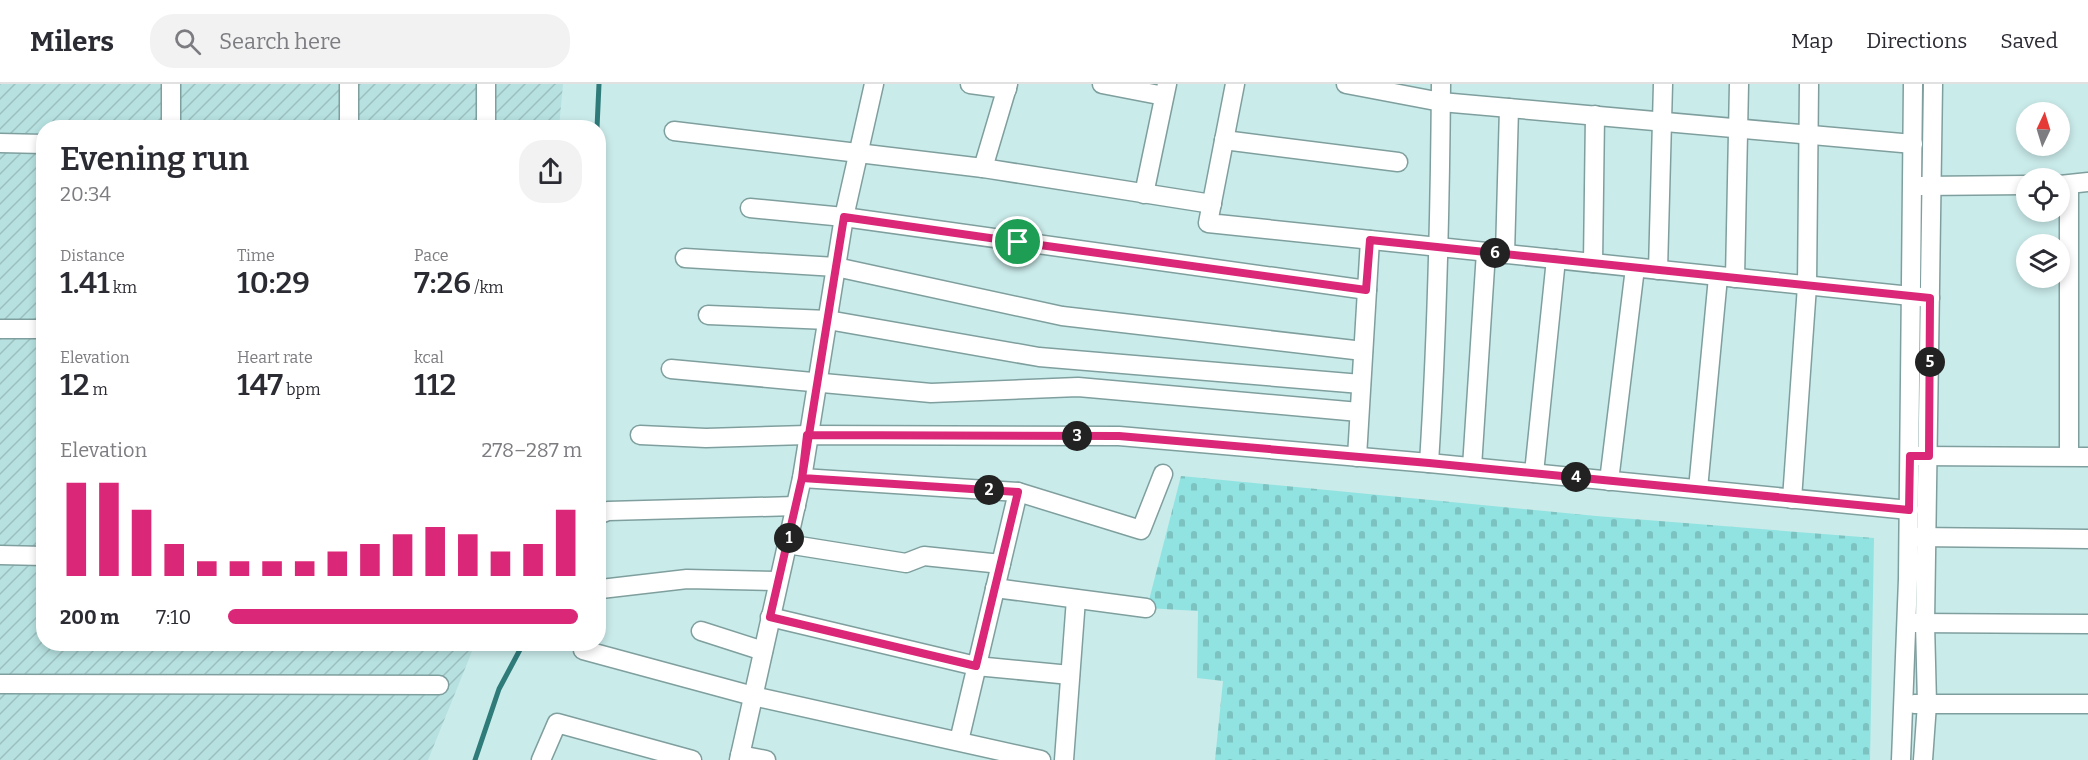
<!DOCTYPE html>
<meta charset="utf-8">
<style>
body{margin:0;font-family:Bitter,serif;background:#f2f2f3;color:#2b2b33;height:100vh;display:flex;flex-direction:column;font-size:22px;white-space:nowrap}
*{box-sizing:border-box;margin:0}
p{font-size:20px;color:#7c7c81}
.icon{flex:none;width:33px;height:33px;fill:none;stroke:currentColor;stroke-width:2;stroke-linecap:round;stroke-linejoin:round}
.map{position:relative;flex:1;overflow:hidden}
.details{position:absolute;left:36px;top:36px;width:570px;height:531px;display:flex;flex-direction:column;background:#fff;border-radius:24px;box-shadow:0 3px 9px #0003}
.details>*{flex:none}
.needle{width:39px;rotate:4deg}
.fabs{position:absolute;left:2016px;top:18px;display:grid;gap:12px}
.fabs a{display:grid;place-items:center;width:54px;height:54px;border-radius:50%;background:#fff;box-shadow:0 3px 9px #0003;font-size:30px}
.pin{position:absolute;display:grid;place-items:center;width:51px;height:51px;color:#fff;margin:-26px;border:3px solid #fff;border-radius:50%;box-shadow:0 2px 6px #0007}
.km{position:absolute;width:30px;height:30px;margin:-15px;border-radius:50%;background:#222;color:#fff;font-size:16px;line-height:30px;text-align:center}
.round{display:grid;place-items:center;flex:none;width:63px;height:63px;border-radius:24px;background:#f2f2f3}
.summary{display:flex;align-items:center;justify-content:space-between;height:102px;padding:0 24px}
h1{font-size:33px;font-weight:600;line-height:45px}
.stats{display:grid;grid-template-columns:repeat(3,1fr);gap:9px;height:102px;padding:6px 24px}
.stats div{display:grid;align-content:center}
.stats b{font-size:30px;font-weight:600}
.stats small{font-size:16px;font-weight:400}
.stats p{font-size:16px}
.chart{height:168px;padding:12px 24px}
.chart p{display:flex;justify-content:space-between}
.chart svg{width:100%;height:108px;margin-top:6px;stroke:#db2777;stroke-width:6}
ul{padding:0 24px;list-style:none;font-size:20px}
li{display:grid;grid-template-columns:96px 72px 1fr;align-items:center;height:45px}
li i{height:15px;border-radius:8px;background:#db2777}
header{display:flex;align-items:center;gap:36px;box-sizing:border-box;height:84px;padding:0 30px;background:#fff;border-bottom:2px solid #e1e1e2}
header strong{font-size:28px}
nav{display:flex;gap:33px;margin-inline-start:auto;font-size:21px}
.search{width:420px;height:54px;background:#f2f2f3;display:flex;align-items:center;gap:15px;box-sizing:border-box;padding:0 21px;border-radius:24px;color:#7c7c81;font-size:22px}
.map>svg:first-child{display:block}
</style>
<header>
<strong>Milers</strong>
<div class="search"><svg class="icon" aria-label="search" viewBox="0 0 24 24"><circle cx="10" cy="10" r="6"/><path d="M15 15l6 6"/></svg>Search here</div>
<nav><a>Map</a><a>Directions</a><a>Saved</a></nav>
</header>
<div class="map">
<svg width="2088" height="676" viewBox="0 0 2088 676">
<defs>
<pattern id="industrial-furrows" width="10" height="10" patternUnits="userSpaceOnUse" patternTransform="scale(1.5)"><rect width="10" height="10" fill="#b6e1e0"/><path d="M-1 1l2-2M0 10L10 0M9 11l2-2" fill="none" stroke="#9bc0bf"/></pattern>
<pattern id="cemetery-stones" width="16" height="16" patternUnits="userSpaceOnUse" patternTransform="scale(1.5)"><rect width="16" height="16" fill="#90e3e1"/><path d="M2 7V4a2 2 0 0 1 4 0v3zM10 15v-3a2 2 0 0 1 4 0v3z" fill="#7bc2c0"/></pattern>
</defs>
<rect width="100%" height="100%" fill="#c9ebea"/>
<path fill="url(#industrial-furrows)" d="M0,0h563l-4,43 -515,1v516h431l-47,116h-428z"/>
<path fill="url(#cemetery-stones)" d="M1181,392l415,40 278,22 -4,222h-655l8,-79 -26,-3 1,-67 -51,-3z"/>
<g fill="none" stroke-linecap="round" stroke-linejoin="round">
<g stroke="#2e7b7a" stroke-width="5">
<path d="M597,44l2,-44"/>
<path d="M475,676l24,-71 24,-45"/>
</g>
<defs>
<g id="minor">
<path d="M171,0v44"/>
<path d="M349,0v44"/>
<path d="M486,0v44"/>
<path d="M970,0l37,5"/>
<path d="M1102,0l62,12"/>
<path d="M1235,0l-27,139 722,75"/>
<path d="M1346,0l95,18 472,42"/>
<path d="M674,47l309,37 229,36"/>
<path d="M1224,56l174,22"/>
<path d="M0,59l44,1"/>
<path d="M983,84l25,-84"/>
<path d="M2060,101l28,-3"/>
<path d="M1921,102l105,-1"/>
<path d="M1144,110l23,-110"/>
<path d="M750,124l94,9 523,73"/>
<path d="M1505,170l4,-146"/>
<path d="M685,174l151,9 226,49 301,35"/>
<path d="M1593,179l2,-148"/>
<path d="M1658,186l5,-186"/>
<path d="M1735,194l4,-194"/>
<path d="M708,231l120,5 211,37 322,27"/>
<path d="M0,245h44"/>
<path d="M671,285l260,24 147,-6 281,25"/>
<path d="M640,351l66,3 101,-3 312,1 310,27 480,47"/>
<path d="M1918,372l170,1"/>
<path d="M2069,372v-271"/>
<path d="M1357,373l13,-217"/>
<path d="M1429,379c8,-126 11,-253 12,-379"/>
<path d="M1472,383l14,-215"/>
<path d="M1534,389l22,-214"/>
<path d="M802,394l216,14 123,38 22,-56"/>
<path d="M1609,397l26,-213"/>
<path d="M1698,405l20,-212"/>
<path d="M1792,415l15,-213 2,-202"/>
<path d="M598,431l10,-4 188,-5"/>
<path d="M1917,453l171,2"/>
<path d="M787,460l119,19 18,-7 77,8"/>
<path d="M0,471l44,1"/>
<path d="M995,504l151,20"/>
<path d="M601,505l86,-10 91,2"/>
<path d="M770,533l206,49 94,9"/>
<path d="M1914,539l174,1"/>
<path d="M701,547l62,20"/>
<path d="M583,566l170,46 288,64"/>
<path d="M0,600l439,1"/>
<path d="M1914,620h174"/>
<path d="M959,657l59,-249"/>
<path d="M740,671l26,5"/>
<path d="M541,676l16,-37 135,37"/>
<path d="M739,676l63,-282 42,-261 30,-133"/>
<path d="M1064,676l12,-161"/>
<path d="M1901,676l7,-181 5,-495"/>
<path d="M1923,676l4,-56 -2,-81 8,-539"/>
</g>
</defs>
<use href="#minor" stroke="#7f9f9e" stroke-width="21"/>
<use href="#minor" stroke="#fff" stroke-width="18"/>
</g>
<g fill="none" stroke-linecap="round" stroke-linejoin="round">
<defs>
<path id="route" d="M1018,158l-174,-25 -42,261 -32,139 206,49 42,-174 -216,-14 5,-43 312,1 310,27 480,47 1,-54h19l1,-158 -560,-58 -4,50 -348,-48"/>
</defs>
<use href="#route" stroke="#fff" stroke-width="12"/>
<use href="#route" stroke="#db2777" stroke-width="8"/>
</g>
</svg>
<div class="fabs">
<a><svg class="needle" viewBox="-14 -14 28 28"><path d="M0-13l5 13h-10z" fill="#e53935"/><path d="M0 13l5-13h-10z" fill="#7c7c81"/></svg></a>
<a><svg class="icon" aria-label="locate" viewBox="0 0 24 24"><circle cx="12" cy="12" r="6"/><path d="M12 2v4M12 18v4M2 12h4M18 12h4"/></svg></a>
<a><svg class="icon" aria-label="layers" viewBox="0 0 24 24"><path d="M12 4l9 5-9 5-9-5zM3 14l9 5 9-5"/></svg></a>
</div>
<div class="pin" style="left:1018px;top:158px;background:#1e9e55"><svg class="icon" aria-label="arrive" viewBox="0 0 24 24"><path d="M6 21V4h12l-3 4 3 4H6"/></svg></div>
<b class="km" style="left:789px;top:454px">1</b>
<b class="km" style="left:989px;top:406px">2</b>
<b class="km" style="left:1077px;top:352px">3</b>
<b class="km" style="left:1576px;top:393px">4</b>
<b class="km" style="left:1930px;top:278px">5</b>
<b class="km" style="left:1495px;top:169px">6</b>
<section class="details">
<div class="summary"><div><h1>Evening run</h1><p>20:34</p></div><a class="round"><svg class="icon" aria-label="share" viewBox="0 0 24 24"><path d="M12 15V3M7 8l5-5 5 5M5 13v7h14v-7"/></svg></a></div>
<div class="stats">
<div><p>Distance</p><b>1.41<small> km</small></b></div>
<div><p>Time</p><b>10:29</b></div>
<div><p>Pace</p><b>7:26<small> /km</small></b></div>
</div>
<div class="stats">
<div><p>Elevation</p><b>12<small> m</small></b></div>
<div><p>Heart rate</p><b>147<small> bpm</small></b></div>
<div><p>kcal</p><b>112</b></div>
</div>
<div class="chart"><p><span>Elevation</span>278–287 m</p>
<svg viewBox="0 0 160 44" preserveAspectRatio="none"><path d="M5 44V6M15 44V6M25 44V17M35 44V31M45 44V38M55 44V38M65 44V38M75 44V38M85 44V34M95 44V31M105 44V27M115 44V24M125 44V27M135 44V34M145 44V31M155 44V17"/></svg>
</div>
<ul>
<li><b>200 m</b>7:10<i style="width:99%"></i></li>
</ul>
</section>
</div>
